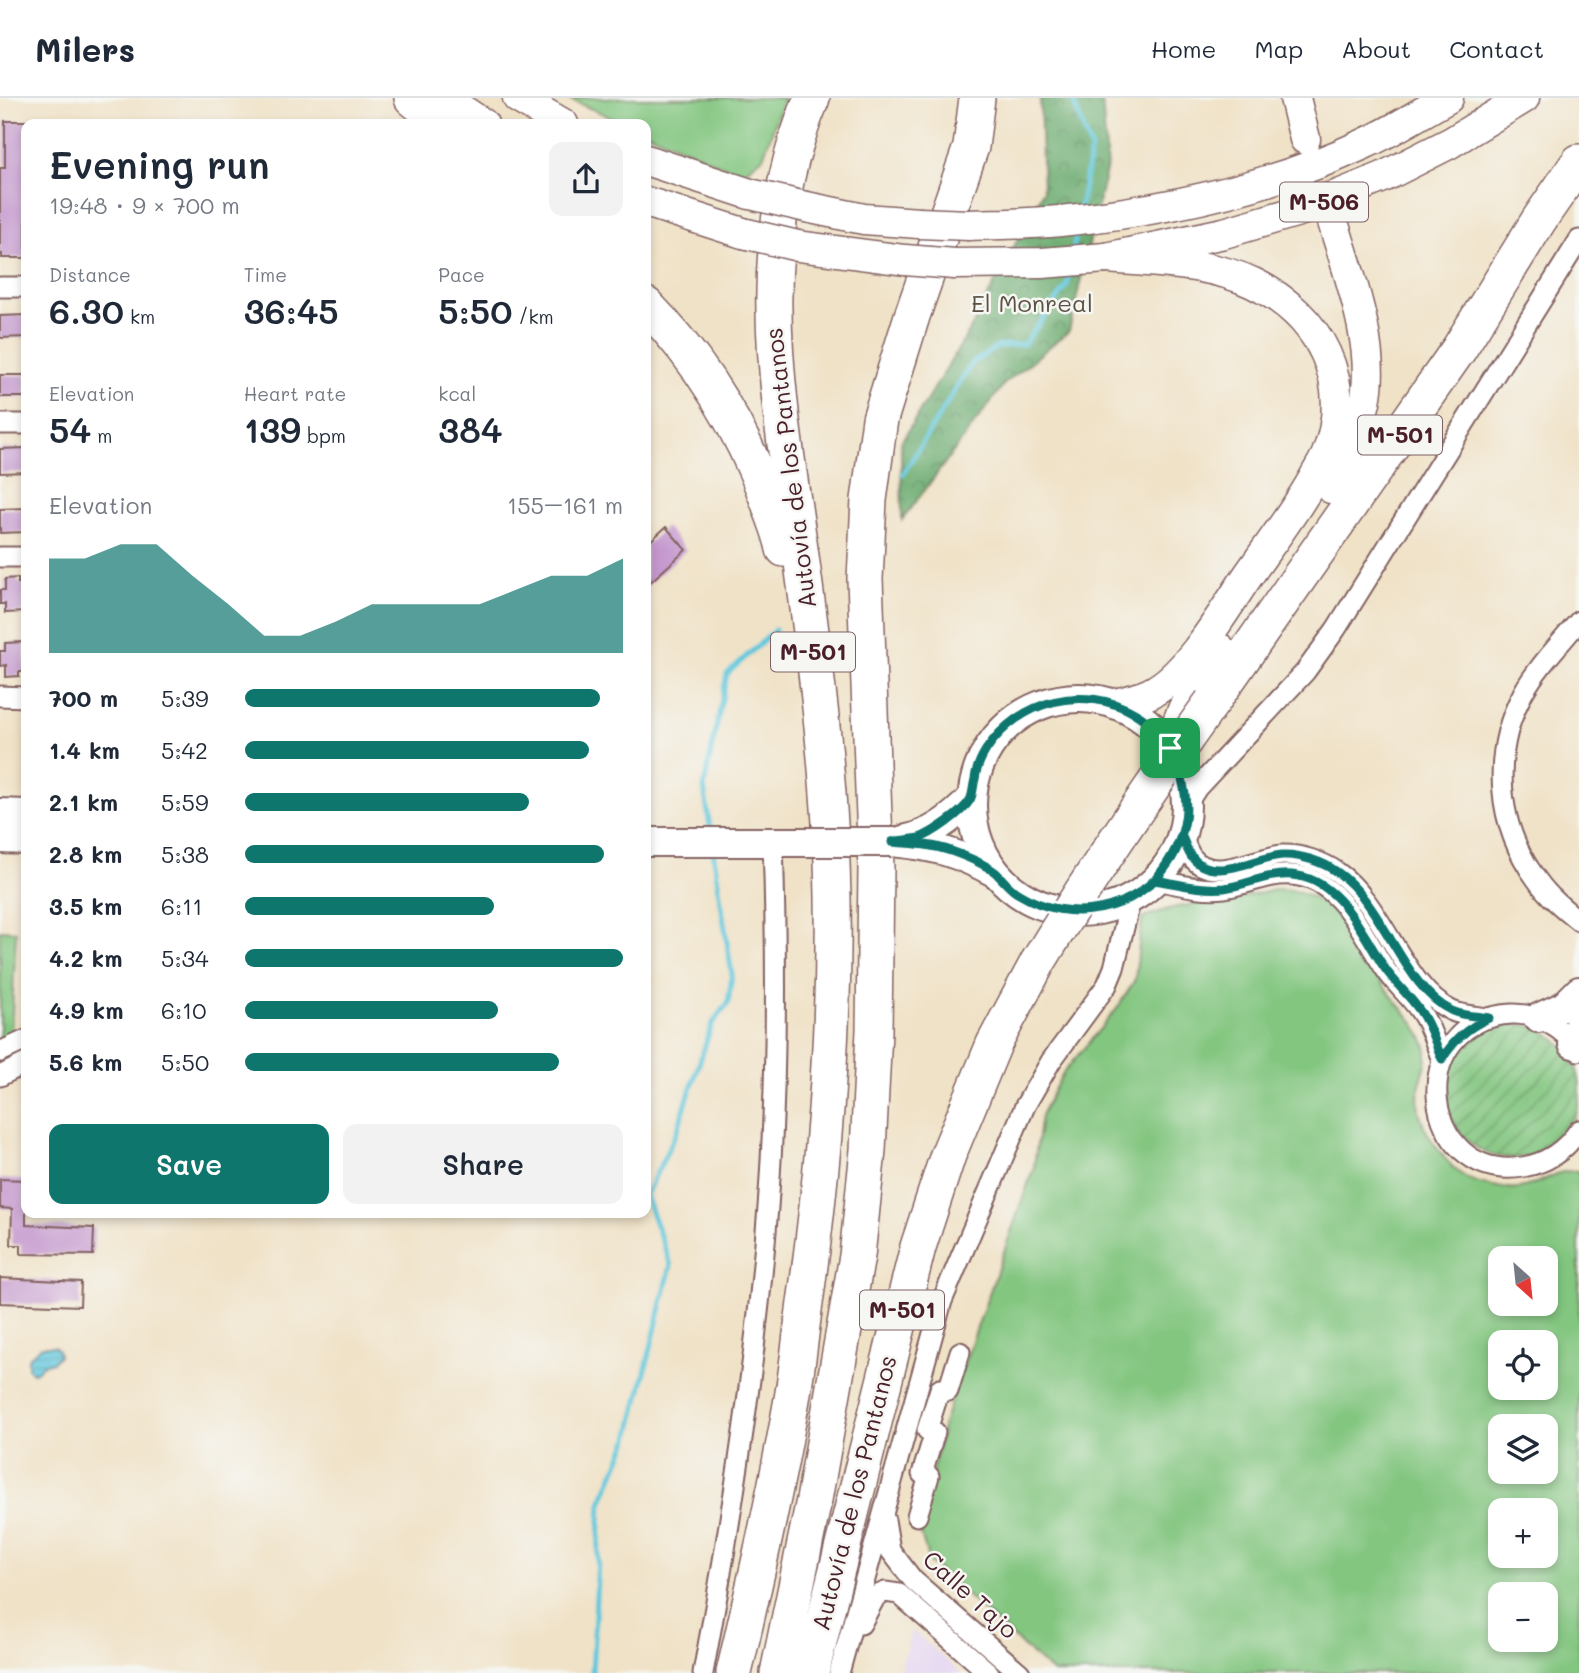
<!DOCTYPE html>
<meta charset="utf-8">
<style>
body{margin:0;font-family:Mali,sans-serif;background:#f2f2f3;color:#1f2937;height:100vh;display:flex;flex-direction:column;font-size:26px;white-space:nowrap}
*{box-sizing:border-box;margin:0}
p{font-size:23px;color:#747a83}
.icon{flex:none;width:38px;height:38px;fill:none;stroke:currentColor;stroke-width:2;stroke-linecap:round;stroke-linejoin:round}
.map{position:relative;flex:1;overflow:hidden}
.sheet{position:absolute;left:21px;top:21px;width:630px;height:1099px;display:flex;flex-direction:column;background:#fff;border-radius:14px;box-shadow:0 4px 10px #0003}
.sheet>*{flex:none}
.needle{width:46px;rotate:153deg}
.controls{position:absolute;left:1488px;top:1148px;display:grid;gap:14px}
.controls a{display:grid;place-items:center;width:70px;height:70px;border-radius:14px;background:#fff;box-shadow:0 4px 10px #0003;font-size:35px}
.pin{position:absolute;display:grid;place-items:center;width:60px;height:60px;color:#fff;margin:-30px;border-radius:14px;box-shadow:0 4px 10px #0006}
.round{display:grid;place-items:center;flex:none;width:74px;height:74px;border-radius:14px;background:#f2f2f3}
.summary{display:flex;align-items:center;justify-content:space-between;height:119px;padding:0 28px}
h1{font-size:38px;font-weight:600;line-height:52px}
.metrics{display:grid;grid-template-columns:repeat(3,1fr);gap:10px;height:119px;padding:7px 28px}
.metrics div{display:grid;align-content:center}
.metrics b{font-size:35px;font-weight:600}
.metrics small{font-size:19px;font-weight:400}
.metrics p{font-size:19px}
.chart{height:196px;padding:14px 28px}
.chart p{display:flex;justify-content:space-between}
.chart svg{width:100%;height:126px;margin-top:7px;fill:#0f766e;opacity:.7}
.action{display:flex;gap:14px;margin-top:auto;padding:14px 28px}
.action a{flex:1;height:80px;border-radius:14px;background:#0f766e;color:#fff;font-size:28px;font-weight:600;line-height:80px;text-align:center}
.action a+a{background:#f2f2f3;color:#1f2937}
ul{padding:0 28px;list-style:none;font-size:23px}
li{display:grid;grid-template-columns:112px 84px 1fr;align-items:center;height:52px}
li i{height:18px;border-radius:9px;background:#0f766e}
header{display:flex;align-items:center;gap:42px;box-sizing:border-box;height:98px;padding:0 35px;background:#fff;border-bottom:2px solid #e0e1e3}
header strong{font-size:33px}
nav{display:flex;gap:38px;margin-inline-start:auto;font-size:24px}
.map>svg:first-child{display:block}
</style>
<header>
<strong>Milers</strong>
<nav><a>Home</a><a>Map</a><a>About</a><a>Contact</a></nav>
</header>
<div class="map">
<svg width="1579" height="1575" viewBox="0 0 1579 1575">
<defs>
<pattern id="forest-crowns" width="20" height="18" patternUnits="userSpaceOnUse" patternTransform="scale(1.75)"><rect width="20" height="18" fill="#6aab6e"/><path d="M2 6a3 3 0 1 1 6 0M12 15a3 3 0 1 1 6 0" fill="none" stroke="#598b5b"/></pattern>
<pattern id="garden-furrows" width="10" height="10" patternUnits="userSpaceOnUse" patternTransform="scale(1.75)"><rect width="10" height="10" fill="#83c680"/><path d="M-1 1l2-2M0 10L10 0M9 11l2-2" fill="none" stroke="#6da069"/></pattern>
<pattern id="water-rules" width="6" height="5" patternUnits="userSpaceOnUse" patternTransform="scale(1.75)"><rect width="6" height="5" fill="#5fc7dc"/><path d="M0 2.5h6" fill="none" stroke="#54aabd"/></pattern>
</defs>
<rect width="100%" height="100%" fill="#f6f6f2"/>
<filter id="ink" filterUnits="userSpaceOnUse"><feTurbulence type="fractalNoise" baseFrequency=".0143" numOctaves="2"/><feDisplacementMap in="SourceGraphic" scale="14" xChannelSelector="R" yChannelSelector="G"/><feConvolveMatrix kernelMatrix="1 2 1 2 8 2 1 2 1" color-interpolation-filters="sRGB"/></filter>
<filter id="wash" filterUnits="userSpaceOnUse"><feTurbulence type="fractalNoise" baseFrequency=".00686" numOctaves="4" result="noise"/><feDisplacementMap in="SourceGraphic" scale="28" xChannelSelector="R" yChannelSelector="G"/><feGaussianBlur stdDeviation="1.57" result="paint"/><feColorMatrix in="noise" values="0 0 0 0 0 0 0 0 0 0 0 0 0 0 0 0 0 1.4 0 .05"/><feComposite in="paint" operator="in"/></filter>
<g filter="url(#wash)">
<rect width="100%" height="100%" fill="#f0e2c7"/>
<path fill="#e3d3f2" d="M912,1532l49,43h-62z"/>
<g fill="#83c680" stroke="#667256" stroke-width="2" fill-rule="evenodd">
<path d="M566,0h218l-21,59 -22,17 -95,-42v-8h-19z"/>
<path d="M1276,791c60,-1 78,56 108,97 15,21 34,36 42,61 4,13 -5,29 -7,42 -1,7 -1,19 1,26 5,20 29,53 47,63 11,6 40,12 52,10 22,-3 38,-20 60,-17v502h-526l-124,-111 -10,-35 26,-109 89,-251 7,-52 22,-42 53,-63 19,-30 7,-61c39,-20 90,-15 134,-30zM1500,1160h45v46h-45zM1500,1244h45v46h-45zM1500,1328h45v46h-45zM1500,1412h45v46h-45zM1500,1496h45v46h-45z"/>
<path d="M0,832l16,1 -5,105 -11,5z"/>
</g>
<path fill="url(#forest-crowns)" stroke="#5a654c" stroke-width="2" d="M1040,0h62l5,68 -38,165 -64,52 -103,137 -1,-78 72,-117 70,-134z"/>
<circle fill="url(#garden-furrows)" stroke="#667256" stroke-width="2" cx="1513" cy="993" r="67"/>
<path fill="url(#water-rules)" stroke="#547384" stroke-width="2" d="M42,1248h12l4,4 1,5 -6,7 -10,2 -5,7 -6,2 -4,-6v-9z"/>
<g fill="none" stroke-linecap="round" stroke-linejoin="round">
<g stroke="#5fc7dc" stroke-width="5">
<path d="M1072,0l19,51 -11,58"/>
<path d="M1073,154l4,-25"/>
<path d="M903,376l69,-111 25,-16 27,-3 43,-58 3,-17"/>
<path d="M711,736l-7,-47 23,-113 48,-44"/>
<path d="M646,1097l31,-64 35,-107 16,-21 4,-28 -19,-125"/>
<path d="M592,1575l9,-170 28,-65 42,-173 -25,-67"/>
</g>
</g>
<g id="blocks">
<g fill="#c497ce">
<path d="M5,23h21v137h-24v-4l-2,1v-87h5z"/>
<path d="M26,217v22l-26,1v-22z"/>
<rect x="0" y="277" width="26" height="22"/>
<path d="M26,350v24l-26,1v-24z"/>
<path d="M26,410v24l-26,1v-24z"/>
<path d="M666,429l20,23 -40,36v-41z"/>
<path d="M18,480v5h6l1,29 -20,1v-9h-5v-14h5v-11z"/>
<path d="M25,544v30h-6v4l-13,1v-12l-6,1v-15h5v-8z"/>
<path d="M0,1081l26,1v45l68,3 -1,27 -72,-1v-9h-10l1,-36 -12,-1z"/>
<path d="M0,1180l81,4 -1,24 -80,-3z"/>
</g>
</g>
</g>
<g filter="url(#ink)">
<use href="#blocks" fill-opacity="0" stroke="#846362" stroke-width="2"/>
<g fill="none" stroke-linecap="round" stroke-linejoin="round">
<path stroke="#cfbba8" stroke-width="30" stroke-dasharray="30 15" stroke-linecap="butt" d="M1305,42l28,82"/>
<defs>
<g id="street">
<path d="M0,189h26"/>
<path d="M0,326h26"/>
<path d="M0,459h26"/>
<path d="M1579,523c-19,23 -41,45 -56,72 -32,60 -27,132 14,187 11,16 27,29 42,41"/>
<path d="M0,598l26,1"/>
<path d="M1188,704l9,-14 108,-116 31,-43 243,-389"/>
<path d="M1182,739c3,6 5,13 9,19 21,29 64,1 91,-1 18,-1 41,7 55,17 47,32 66,116 115,139 11,5 25,5 37,7"/>
<path d="M1155,782c23,4 46,11 69,8 23,-3 44,-15 68,-13 50,4 70,60 94,95 10,15 24,26 34,41 11,15 15,32 22,49"/>
<path d="M1578,953c-12,-22 -41,-38 -66,-37 -111,6 -92,169 11,153 24,-4 42,-16 56,-37"/>
<path d="M0,954l26,-12"/>
<path d="M0,978l26,-13"/>
<path d="M917,1418l12,-40 -7,-2 13,-42 -8,-2 13,-41 8,2 12,-39"/>
<path d="M885,1422l5,30 23,30 107,93"/>
<path d="M861,1526l15,-28 9,-4 14,2 90,79"/>
<path d="M703,1575c29,-154 53,-310 65,-466 9,-122 9,-244 5,-365"/>
<path d="M839,1575l103,-372 83,-195 26,-45 56,-76 7,-17 17,-69"/>
</g>
<g id="secondary">
<circle cx="1079" cy="707" r="107"/>
<path d="M0,715l26,1"/>
<path d="M0,741l26,1"/>
<path d="M903,742c28,-5 48,-21 68,-41"/>
<path d="M646,744h154"/>
<path d="M892,744c42,4 64,10 102,30"/>
<path d="M1538,920l26,-12 15,-15"/>
<path d="M1573,946l6,-19"/>
</g>
<g id="primary">
<path d="M444,0l39,26"/>
<path d="M518,0l45,26"/>
<path d="M1295,0l10,41"/>
<path d="M646,62l104,34"/>
<path d="M646,104l97,31"/>
<path d="M806,109l58,12 55,4"/>
<path d="M969,127c30,-1 61,-1 91,-4 104,-10 209,-33 304,-77 29,-13 56,-31 84,-46"/>
<path d="M798,148l107,14"/>
<path d="M1106,160c48,4 103,4 147,25 67,32 102,99 74,171 -3,8 -9,16 -13,24 -18,32 -41,62 -62,92 -25,35 -60,99 -96,120 -12,8 -27,10 -40,14"/>
<path d="M955,166l87,-1 64,-5 118,-25 78,-23 81,-33 67,-34 74,-45"/>
<path d="M1331,390c14,-28 27,-55 34,-86 12,-55 -16,-127 -32,-180"/>
<path d="M1170,650c9,-39 27,-67 50,-99"/>
</g>
<g id="highway">
<path d="M412,0l31,26"/>
<path d="M646,207c55,56 96,124 123,198 5,15 12,30 15,46"/>
<path d="M1212,604l247,-353 80,-129 40,-58"/>
<path d="M734,1575c21,-91 42,-182 58,-274 6,-34 9,-69 14,-103 18,-132 29,-265 27,-399 -2,-111 -16,-223 -31,-334 -22,-159 -55,-310 10,-465"/>
<path d="M778,1575l36,-173 43,-244 11,-106 6,-119 2,-162 -11,-290 4,-79 11,-81 32,-103 59,-169 6,-49"/>
<path d="M811,1575l107,-426 30,-92 46,-111 44,-82"/>
</g>
</defs>
<use href="#street" stroke="#846362" stroke-width="23"/>
<use href="#secondary" stroke="#846362" stroke-width="32"/>
<use href="#primary" stroke="#846362" stroke-width="33"/>
<use href="#highway" stroke="#846362" stroke-width="38"/>
<use href="#street" stroke="#fff" stroke-width="19"/>
<use href="#secondary" stroke="#fff" stroke-width="28"/>
<use href="#primary" stroke="#fff" stroke-width="30"/>
<use href="#highway" stroke="#fff" stroke-width="35"/>
<defs>
<path id="secondary-bridge" d="M800,744h92"/>
<g id="primary-bridge">
<path d="M750,96l56,13"/>
<path d="M919,125l50,2"/>
<path d="M743,135l55,13"/>
<path d="M905,162l50,4"/>
</g>
<path id="highway-bridge" d="M1038,864c54,-89 113,-175 174,-260"/>
</defs>
<use href="#secondary-bridge" stroke="#846362" stroke-width="32" stroke-linecap="butt"/>
<use href="#primary-bridge" stroke="#846362" stroke-width="33" stroke-linecap="butt"/>
<use href="#highway-bridge" stroke="#846362" stroke-width="38" stroke-linecap="butt"/>
<use href="#secondary-bridge" stroke="#fff" stroke-width="28"/>
<use href="#primary-bridge" stroke="#fff" stroke-width="30"/>
<use href="#highway-bridge" stroke="#fff" stroke-width="35"/>
</g>
</g>
<g fill="none" stroke-linecap="round" stroke-linejoin="round" filter="url(#ink)">
<defs>
<path id="route" d="M1170,650c-10,-12 -20,-26 -34,-34 -52,-31 -117,-14 -150,36 -5,8 -10,20 -11,29 -2,7 -2,16 -5,21 -7,12 -38,34 -51,38 -9,2 -18,2 -27,4 20,2 40,2 59,9 14,5 32,12 44,21 8,7 14,17 24,22 51,31 117,19 151,-33 5,-7 8,-16 12,-24 3,6 5,13 9,19 21,29 64,1 91,-1 18,-1 41,7 55,17 47,32 67,117 115,139 11,5 25,5 37,7 -22,10 -34,21 -47,41 -7,-16 -11,-33 -22,-48 -10,-15 -24,-27 -34,-41 -24,-35 -45,-91 -94,-95 -24,-2 -45,10 -68,13 -23,2 -46,-4 -69,-8 36,-44 40,-81 15,-132"/>
</defs>
<use href="#route" stroke="#fff" stroke-width="14"/>
<use href="#route" stroke="#0f766e" stroke-width="9"/>
</g>
<g text-anchor="middle" stroke-width="5" stroke-linejoin="round" paint-order="stroke">
<g fill="#f6f6f2" stroke="#7e6067" stroke-width="2">
<rect x="1280" y="84.5" width="88" height="39" rx="5"/>
<rect x="1358" y="317.5" width="84" height="39" rx="5"/>
<rect x="771" y="534.5" width="84" height="39" rx="5"/>
<rect x="860" y="1192.5" width="84" height="39" rx="5"/>
</g>
<g font-size="23" font-weight="bold" fill="#4a1f2b">
<text x="1324" y="112">M-506</text>
<text x="1400" y="345">M-501</text>
<text x="813" y="562">M-501</text>
<text x="902" y="1220">M-501</text>
</g>
<g font-size="24" fill="#5b5144" stroke="#f6f6f2">
<text x="1032" y="214">El Monreal</text>
</g>
<g font-size="24" fill="#4a1f2b" stroke="#f6f6f2">
<text transform="translate(791 370) rotate(-97)" y="8">Autovía de los Pantanos</text>
<text transform="translate(855 1395) rotate(-76)" y="8">Autovía de los Pantanos</text>
<text transform="translate(970 1497) rotate(42)" y="8">Calle Tajo</text>
</g>
</g>
</svg>
<div class="controls">
<a><svg class="needle" viewBox="-14 -14 28 28"><path d="M0-13l5 13h-10z" fill="#e53935"/><path d="M0 13l5-13h-10z" fill="#747a83"/></svg></a>
<a><svg class="icon" aria-label="locate" viewBox="0 0 24 24"><circle cx="12" cy="12" r="6"/><path d="M12 2v4M12 18v4M2 12h4M18 12h4"/></svg></a>
<a><svg class="icon" aria-label="layers" viewBox="0 0 24 24"><path d="M12 4l9 5-9 5-9-5zM3 14l9 5 9-5"/></svg></a>
<a>+</a>
<a>−</a>
</div>
<div class="pin" style="left:1170px;top:650px;background:#1e9e55"><svg class="icon" aria-label="arrive" viewBox="0 0 24 24"><path d="M6 21V4h12l-3 4 3 4H6"/></svg></div>
<section class="sheet">
<div class="summary"><div><h1>Evening run</h1><p>19:48 · 9 × 700 m</p></div><a class="round"><svg class="icon" aria-label="share" viewBox="0 0 24 24"><path d="M12 15V3M7 8l5-5 5 5M5 13v7h14v-7"/></svg></a></div>
<div class="metrics">
<div><p>Distance</p><b>6.30<small> km</small></b></div>
<div><p>Time</p><b>36:45</b></div>
<div><p>Pace</p><b>5:50<small> /km</small></b></div>
</div>
<div class="metrics">
<div><p>Elevation</p><b>54<small> m</small></b></div>
<div><p>Heart rate</p><b>139<small> bpm</small></b></div>
<div><p>kcal</p><b>384</b></div>
</div>
<div class="chart"><p><span>Elevation</span>155–161 m</p>
<svg viewBox="0 0 160 44" preserveAspectRatio="none"><path d="M0 44V11L10 11L20 6L30 6L40 17L50 27L60 38L70 38L80 33L90 27L100 27L110 27L120 27L130 22L140 17L150 17L160 11V44z"/></svg>
</div>
<ul>
<li><b>700 m</b>5:39<i style="width:94%"></i></li>
<li><b>1.4 km</b>5:42<i style="width:91%"></i></li>
<li><b>2.1 km</b>5:59<i style="width:75%"></i></li>
<li><b>2.8 km</b>5:38<i style="width:95%"></i></li>
<li><b>3.5 km</b>6:11<i style="width:66%"></i></li>
<li><b>4.2 km</b>5:34<i style="width:100%"></i></li>
<li><b>4.9 km</b>6:10<i style="width:67%"></i></li>
<li><b>5.6 km</b>5:50<i style="width:83%"></i></li>
</ul>
<div class="action"><a>Save</a><a>Share</a></div>
</section>
</div>
